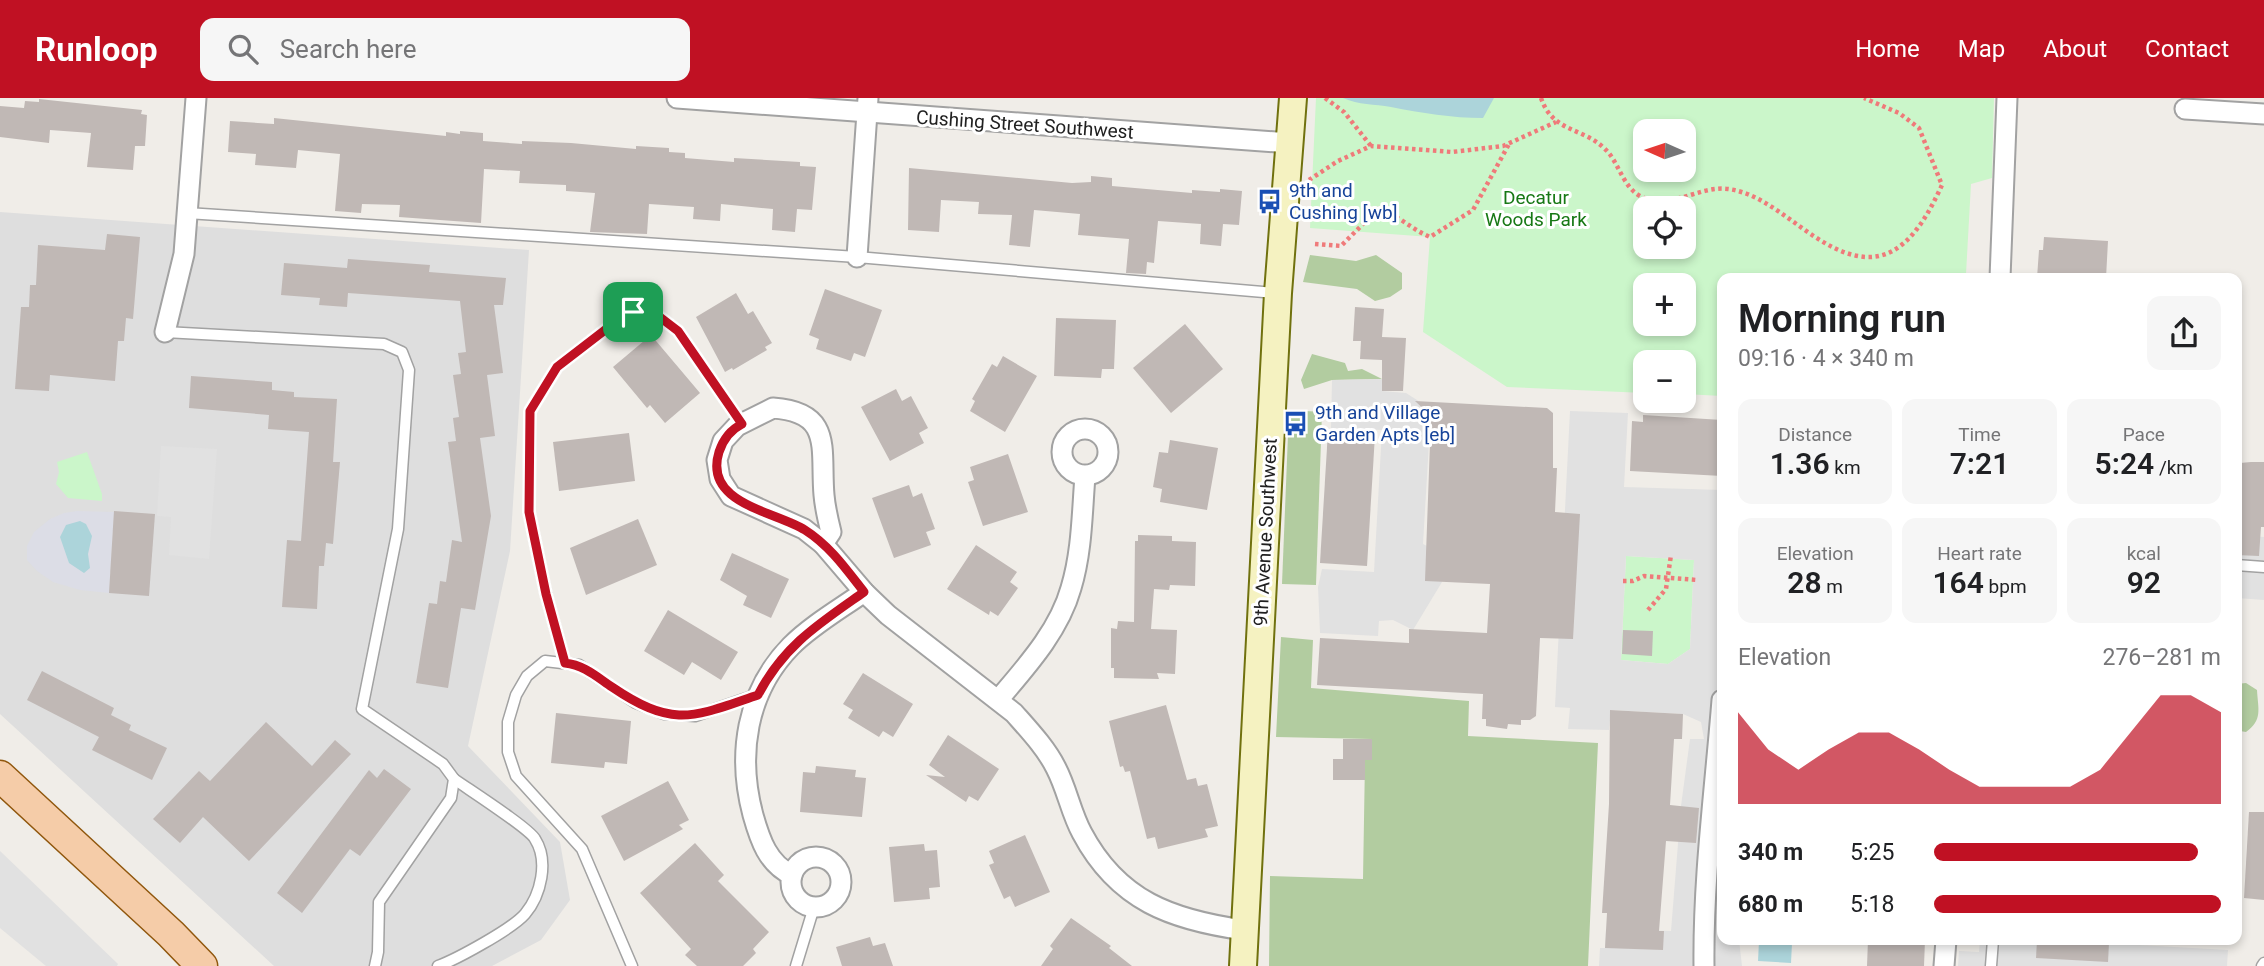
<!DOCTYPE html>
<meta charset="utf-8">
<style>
body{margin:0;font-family:Roboto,sans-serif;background:#f6f6f6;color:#202124;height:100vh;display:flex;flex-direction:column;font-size:26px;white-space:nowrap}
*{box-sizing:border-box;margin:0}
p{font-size:23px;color:#757577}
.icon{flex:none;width:38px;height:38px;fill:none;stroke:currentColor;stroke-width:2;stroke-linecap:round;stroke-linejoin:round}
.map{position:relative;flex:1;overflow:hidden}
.drawer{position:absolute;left:1717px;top:175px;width:525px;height:672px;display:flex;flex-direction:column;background:#fff;border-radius:14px;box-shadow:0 4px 10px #0003}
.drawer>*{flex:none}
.needle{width:46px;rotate:273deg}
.buttons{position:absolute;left:1633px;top:21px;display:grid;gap:14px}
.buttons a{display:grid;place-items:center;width:63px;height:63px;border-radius:14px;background:#fff;box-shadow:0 4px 10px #0003;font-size:35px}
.pin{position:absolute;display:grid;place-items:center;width:60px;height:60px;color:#fff;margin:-30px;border-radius:14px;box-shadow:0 4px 10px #0006}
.round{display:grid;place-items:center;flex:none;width:74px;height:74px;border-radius:14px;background:#f6f6f6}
.headline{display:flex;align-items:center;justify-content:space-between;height:119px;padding:0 21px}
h1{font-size:38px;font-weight:600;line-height:52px}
.stats{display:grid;grid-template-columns:repeat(3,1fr);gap:10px;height:119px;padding:7px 21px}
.stats div{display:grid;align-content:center;border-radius:14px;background:#f6f6f6;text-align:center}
.stats b{font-size:30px;font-weight:600}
.stats small{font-size:19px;font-weight:400}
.stats p{font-size:19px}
.chart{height:196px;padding:14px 21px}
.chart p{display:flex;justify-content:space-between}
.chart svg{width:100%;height:126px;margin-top:7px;fill:#c01123;opacity:.7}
ul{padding:0 21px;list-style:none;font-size:23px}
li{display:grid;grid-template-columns:112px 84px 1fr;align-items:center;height:52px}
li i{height:18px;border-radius:9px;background:#c01123}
header{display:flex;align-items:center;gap:42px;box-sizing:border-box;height:98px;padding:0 35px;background:#c01123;color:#fff}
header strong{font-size:33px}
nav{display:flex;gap:38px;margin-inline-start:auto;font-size:24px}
.search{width:490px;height:63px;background:#f6f6f6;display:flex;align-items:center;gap:18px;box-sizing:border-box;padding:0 24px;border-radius:14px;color:#757577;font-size:26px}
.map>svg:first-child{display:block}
</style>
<header>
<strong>Runloop</strong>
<div class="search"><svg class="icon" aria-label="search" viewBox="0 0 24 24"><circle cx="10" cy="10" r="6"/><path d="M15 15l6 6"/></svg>Search here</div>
<nav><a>Home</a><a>Map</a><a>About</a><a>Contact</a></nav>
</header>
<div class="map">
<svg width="2264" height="868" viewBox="0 0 2264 868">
<rect width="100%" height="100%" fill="#f0ede8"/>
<path fill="#dedede" d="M0,114l529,38 -19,301 -42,195 92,96 10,58 -29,40 -49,26h-218l-274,-252z"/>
<g fill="#b2cca0">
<path d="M1310,157l46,6 20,-6 26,18v16l-12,8 -15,4 -18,-12 -54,-7z"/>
<path d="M1312,256l33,9 3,8 14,-2 20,10 -50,1 -28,9 -3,-9z"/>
<path d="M1289,312l33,2 -6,173 -34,-1z"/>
<path d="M1281,539l32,3 -2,48 158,13 -1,35 130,7 -10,223h-319l1,-90 93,3 2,-119 7,-1v-20l-96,-2z"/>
<path d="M2246,585l11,7c1,19 6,30 -11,42l-6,-1 -3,11 -1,-58z"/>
</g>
<g fill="#cbf6ca" fill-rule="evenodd">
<path d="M1316,0h678l-2,80 -21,6 -5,90 -15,4h-229v118l-38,-2v-32h-39v31l-138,-6 -84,-55 7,-95 -120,-9zM1645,33h39v39h-39zM1645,110h39v39h-39zM1645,187h39v39h-39z"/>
<path d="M87,354l15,42v7l-34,-3 -12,-14 3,-12 -2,-10z"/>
<path d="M1626,458l68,4 -4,89 -22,15 -47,-4z"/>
</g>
<g fill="#e1e1e1" fill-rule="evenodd">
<path d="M1382,281v12l24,2 25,16 -8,135 4,2 15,36 -29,48 -20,-10 -14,1 -1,15 -58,-3 -2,-46 4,-18 52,3 8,-142 -51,-2 1,-48z"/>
<path d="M1570,313l58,2 -4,74 98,3v450h17l3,26h-143l1,-18h5l1,-19 65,2 10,-125 9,-67h14l-3,-17 -18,-8 -72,-4 -2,20 -41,-1 2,-21 -15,-1zM1626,458l68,4 -4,89 -22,15 -47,-4z"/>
<path d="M161,348l56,3 -8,110 -40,-4 2,-38 -14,-1z"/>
<path d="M2236,437l28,2v63l-27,-2z"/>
<path d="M0,753l118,113 -1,2h-71l-46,-38z"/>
<path d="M1980,842h70l178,10 -1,16h-269l1,-15 20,1z"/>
</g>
<path fill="#dcdde6" d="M77,413l37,1 -5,81 -29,-3 -27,-8 -16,-11 -10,-11v-14l7,-14 16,-13 14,-6z"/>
<g fill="#acd4da">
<path d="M1343,0h151l-11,20c-31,0 -62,-5 -92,-11 -17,-3 -32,-2 -48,-9z"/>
<path d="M80,423l6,3 6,12 -4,18 2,14 -6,5 -15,-10 -9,-26 6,-12z"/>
<path d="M1759,843l33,2 -1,20 -33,-2z"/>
</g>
<g fill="#c0b8b5">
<path d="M39,1l103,11 -1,4 6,1 -2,31h-10l-2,24 -46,-3 4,-34 -41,-3 -1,13 -49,-6v-31l24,2 1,-7 14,1z"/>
<path d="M274,20l172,18v-4l14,2v-3l23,2v8l39,3v-3l49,2 65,6v-3l33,2v4l16,1v5l49,4v-4l66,4v4l16,1 -4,43 -15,-1 -2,23 -23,-2 1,-21 -52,-5 -1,17 -27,-2 1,-12 -45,-3 -2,30 -57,-2 5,-39 -29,-2v-6l-47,-2 1,-12 -36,-2 -3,54 -82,-6 1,-12 -38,-1 -1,9 -26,-2 5,-57 -42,-4 -2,18 -41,-3 1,-11 -28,-2 2,-31 44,3z"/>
<path d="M909,70l163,15 19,-1v-6l21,2v8l80,7v-3l28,2v-3l22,2 -3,34 -16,-1 -2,22 -21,-2 1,-20 -43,-3 -4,42 -7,-1 -1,12 -20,-1 3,-34 -51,-4 2,-21 -46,-4 -4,37 -21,-2 3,-30 -34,-1 1,-12 -38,-2 -2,32 -31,-2z"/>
<path d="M107,136l33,3 -7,82 -7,-1 -2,23h-6l-3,40 -65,-6 -1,16 -34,-2 6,-82h8l1,-22h6l2,-40 67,5z"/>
<path d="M2044,139l64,4 -2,37h-69l2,-28h4z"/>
<path d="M348,161l82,6 -1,7 77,6 -3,27h-9l9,68 -16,2 8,61 -15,2 11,78 -16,94 -14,-2 -13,80 -32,-5 13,-80 8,1 3,-23 6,1 6,-42 10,2 -14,-100 8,-1 -3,-23 6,-1 -6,-42 8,-1 -3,-21 8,-1 -6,-51 -112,-8 -1,14 -28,-2 1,-7 -39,-3 3,-32 63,5z"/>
<path d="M825,191l57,21 -17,47 -11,-4 -3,8 -35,-12 3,-10 -10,-4z"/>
<path d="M736,195l12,21 5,-3 19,32 -7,4 2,3 -34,20 -1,-2 -7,4 -29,-55z"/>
<path d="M1355,209l29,2 -2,28 24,1 -3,53h-21v-31l-22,-1 1,-18h-8z"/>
<path d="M1056,220l60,2 -2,49h-12l-1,9 -47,-2z"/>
<path d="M1185,226l38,45 -52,44 -38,-45z"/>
<path d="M651,237l49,58 -35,30 -15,-18 -3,3 -34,-41z"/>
<path d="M1003,258l34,20 -32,56 -35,-21 5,-10 -3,-2 20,-35 5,3z"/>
<path d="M191,278l81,6v8l22,2v5l43,2 -4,63h7l-7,82 -7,-1 -2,23h-5l-2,43 -35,-2 5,-67 14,1 8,-109 -41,-3 1,-14 -80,-7z"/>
<path d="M896,291l6,12 9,-5 17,32 -9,5 5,10 -34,18 -29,-54z"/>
<path d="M1415,303l132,7 6,5v55h4l-2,44 25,2 -7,125 -33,-1 -4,78 -6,4h-9v5l-13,-1 -1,5 -21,-3v-7h-4l1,-25 -166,-9 3,-47 89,5v-14l78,4 3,-49 -65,-3 6,-165z"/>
<path d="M1643,317l79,5v56l-92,-5 2,-50 11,1z"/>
<path d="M1328,333l47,4 -8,131 -47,-3z"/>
<path d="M629,335l6,48 -76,10 -6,-49z"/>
<path d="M1170,342l48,8 -11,62 -47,-8 2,-13 -9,-2 6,-35 9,1z"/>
<path d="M1008,356l20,58 -45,14 -15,-44 6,-2 -4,-13z"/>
<path d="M2251,364h13v65h-3l-2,29 -23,-1v-83h4v-9z"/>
<path d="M909,387l4,12 9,-4 13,36 -9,3 5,13 -37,13 -22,-60z"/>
<path d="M114,413l41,3 -6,82 -40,-3z"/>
<path d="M638,421l19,46 -71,30 -16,-47z"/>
<path d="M1138,437l34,1v5l24,1 -1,44 -25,-1 -1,5 -15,-1 -3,40 26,1 -2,44 -18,-1 2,6 -45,-1v-10h-3v-40l6,1 1,-8 16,1 1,-81h3z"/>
<path d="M976,447l41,27 -7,10 8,6 -20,28 -8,-5 -1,4 -42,-26z"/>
<path d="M732,455l57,26 -18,39 -28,-13 4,-9 -27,-16z"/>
<path d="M668,512l70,42 -17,28 -29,-18 -8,13 -40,-24z"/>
<path d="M1623,532l30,1 -1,25 -30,-2z"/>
<path d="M42,573l72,37 -3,7 20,10 -2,5 38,18 -15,32 -60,-30 7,-13 -72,-37z"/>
<path d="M863,575l50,31 -20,33 -10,-6 -4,6 -31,-19 5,-8 -10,-6z"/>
<path d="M1166,607l21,75 9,-2 2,8 9,-2 11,42 -13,3 3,8 -50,12 -3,-12 -8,2 -17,-68 -5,1 -2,-6 -3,1 -11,-46z"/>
<path d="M1610,612l73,4 -1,25h-8l-4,66 29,3 -3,35 -30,-2 -7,90h5l-1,19 -58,-2 2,-35h-5l7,-109z"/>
<path d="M556,615l75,8 -4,43 -22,-2 -1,6 -53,-5z"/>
<path d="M266,624l46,44 23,-26 16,14 -102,107 -46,-44 -23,26 -27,-24 46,-48 11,10z"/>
<path d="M948,637l51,34 -21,32 -9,-5 -3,6 -40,-27 19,2 -16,-12z"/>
<path d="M1343,641h29v21h-7v20h-32v-21h10z"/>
<path d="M816,668l40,4 -1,7 11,1 -4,39 -62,-5 3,-40 12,1z"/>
<path d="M384,671l27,20 -51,67 -10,-7 -48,64 -25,-20 92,-123 8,8z"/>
<path d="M668,683l21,39 -10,5 4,4 -59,32 -23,-45z"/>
<path d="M2249,714h15v88l-20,-2z"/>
<path d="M1025,737l25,57 -35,15 -5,-11 -6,3 -15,-34 5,-2 -5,-12z"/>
<path d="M695,745l29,32 -6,6 51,51 -16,17 3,4 -13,13h-46l-12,-11 6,-6 -51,-56z"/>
<path d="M924,746l1,7 12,-1 3,37 -11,1 1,11 -36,3 -5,-55z"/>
<path d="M1071,820l40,28 -2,2 23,18h-91l12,-17 -3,-3z"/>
<path d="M870,839l3,9 12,-3 8,23h-51l-6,-19z"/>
<path d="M1868,842h57l-1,26h-57z"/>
<path d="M2037,842l72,3 -1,19 -72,-4z"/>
</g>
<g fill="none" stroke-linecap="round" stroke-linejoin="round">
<defs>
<g id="lane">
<path d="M187,115l670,44 419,36"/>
<path d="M165,234l219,12 18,8 7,18 -11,159 -36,180 81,55 11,15 -3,19 -72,104 -1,50 -3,14"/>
<path d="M2236,467l28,2"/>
<path d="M565,565l-19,-69 -17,-82 1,-101 27,-44 61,-47 15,-9h11l17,7 17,13 64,93"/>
<path d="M438,868c19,-7 74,-37 87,-52 16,-19 24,-53 10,-75 -6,-11 -67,-50 -81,-60"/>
<path d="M632,868l-50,-117 -66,-73 -8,-24v-30l8,-27 11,-19 18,-15 34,4 57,38 28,11 31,2 61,-21"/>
<path d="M796,868l18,-59"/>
<path d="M1991,868l2,-26"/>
<path d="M2262,868l2,-3"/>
</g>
<g id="street">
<path d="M677,0l613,45"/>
<path d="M2185,11l79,5"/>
<path d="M857,159l11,-159"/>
<path d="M2000,180l7,-180"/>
<path d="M165,234l19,-78 12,-156"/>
<path d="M773,310c61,4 47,42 51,87 1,12 4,25 7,37l-8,12 -19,-15 -73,-33 -11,-17 -3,-19 6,-19 14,-15z"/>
<circle cx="1085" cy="354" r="23"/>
<path d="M823,446l41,48 24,23 126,98c15,17 32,35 42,55 11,21 15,45 26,65 36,68 90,87 162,97"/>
<path d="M998,602c28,-33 61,-69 73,-112 11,-36 11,-75 14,-112"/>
<circle cx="816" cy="784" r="25"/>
<path d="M792,777c-24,-11 -32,-35 -39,-60 -16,-60 -7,-123 38,-169 21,-21 49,-37 73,-54"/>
<path d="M1704,868c-1,-89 11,-177 18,-266"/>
<path d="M1944,868l2,-26"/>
</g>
<path id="secondary" d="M1243,868l35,-673 15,-195"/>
<path id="primary" d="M0,678l171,158 31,32"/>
</defs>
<use href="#lane" stroke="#a2a2a2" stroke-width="13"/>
<use href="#street" stroke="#a2a2a2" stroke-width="23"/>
<use href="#secondary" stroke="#70710e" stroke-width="30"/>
<use href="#primary" stroke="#90570d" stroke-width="33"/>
<g stroke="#ef7a7a" stroke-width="4.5" stroke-dasharray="3.5 3.5" stroke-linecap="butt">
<path d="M1325,0l19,14 27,34"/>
<path d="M1541,0c12,35 42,29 64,51 14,13 17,37 35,47 28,16 59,-11 88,-7 49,6 88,65 138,68 40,2 62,-42 76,-72l-23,-57 -20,-15 -35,-15"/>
<path d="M1309,82l29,-19 33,-15 81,6 51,-6 53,-24"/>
<path d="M1315,146l26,2 37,-37c19,5 33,20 52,28l43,-27 36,-66"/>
<path d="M1623,483h10l11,-5 53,4"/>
<path d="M1648,512l18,-21 5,-34"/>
</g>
<use href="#lane" stroke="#fff" stroke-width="10"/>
<use href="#street" stroke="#fff" stroke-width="19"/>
<use href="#secondary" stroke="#f5f2c1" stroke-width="26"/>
<use href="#primary" stroke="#f5cca8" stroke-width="30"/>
</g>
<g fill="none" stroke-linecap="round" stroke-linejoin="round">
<defs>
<path id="route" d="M644,213l17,7 17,13 64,93c-12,6 -19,16 -23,28 -16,52 56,59 86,78 25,16 41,39 59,62 -44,31 -80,53 -106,103 -65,22 -84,34 -146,-8 -15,-10 -28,-22 -47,-24l-19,-69 -17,-82 1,-101 27,-44 61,-47 15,-8z"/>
</defs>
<use href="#route" stroke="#fff" stroke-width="14"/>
<use href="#route" stroke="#c01123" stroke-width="9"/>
</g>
<defs>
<symbol id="bus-bare" viewBox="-9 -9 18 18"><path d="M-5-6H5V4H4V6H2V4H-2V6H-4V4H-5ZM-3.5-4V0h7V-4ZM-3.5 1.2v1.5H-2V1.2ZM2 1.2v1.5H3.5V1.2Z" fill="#1a4fb4" stroke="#fff" stroke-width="2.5" paint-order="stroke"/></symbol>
</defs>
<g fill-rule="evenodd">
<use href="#bus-bare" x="1252" y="86" width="35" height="35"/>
<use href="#bus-bare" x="1278" y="308" width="35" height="35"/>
</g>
<g text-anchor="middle" stroke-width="6" stroke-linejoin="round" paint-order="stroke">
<g font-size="19" fill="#212121" stroke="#fff">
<text transform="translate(1025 26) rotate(4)" y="7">Cushing Street Southwest</text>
<text transform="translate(1265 434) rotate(-87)" y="7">9th Avenue Southwest</text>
</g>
<g font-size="19" fill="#164399" stroke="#fff" text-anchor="start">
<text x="1289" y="99">9th and<tspan x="1289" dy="22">Cushing [wb]</tspan></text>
<text x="1315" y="321">9th and Village<tspan x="1315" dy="22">Garden Apts [eb]</tspan></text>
</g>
<g font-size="19" fill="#177815" stroke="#fff">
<text x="1536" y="106">Decatur<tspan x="1536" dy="22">Woods Park</tspan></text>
</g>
</g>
</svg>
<div class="buttons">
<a><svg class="needle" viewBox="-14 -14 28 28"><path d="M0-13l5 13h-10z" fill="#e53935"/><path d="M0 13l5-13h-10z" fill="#757577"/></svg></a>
<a><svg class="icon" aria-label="locate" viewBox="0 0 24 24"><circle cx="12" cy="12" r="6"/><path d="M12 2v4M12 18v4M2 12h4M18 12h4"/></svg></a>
<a>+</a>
<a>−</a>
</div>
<div class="pin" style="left:633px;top:214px;background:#1e9e55"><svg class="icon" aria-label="arrive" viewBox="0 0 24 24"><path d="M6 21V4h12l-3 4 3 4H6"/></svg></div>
<section class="drawer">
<div class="headline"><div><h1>Morning run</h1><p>09:16 · 4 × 340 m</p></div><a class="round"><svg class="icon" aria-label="share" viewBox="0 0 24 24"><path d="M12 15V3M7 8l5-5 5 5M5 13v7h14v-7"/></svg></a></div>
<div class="stats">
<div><p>Distance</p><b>1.36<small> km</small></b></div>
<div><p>Time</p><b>7:21</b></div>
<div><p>Pace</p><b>5:24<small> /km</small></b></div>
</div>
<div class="stats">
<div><p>Elevation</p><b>28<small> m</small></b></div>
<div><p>Heart rate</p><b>164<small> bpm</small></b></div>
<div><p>kcal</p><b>92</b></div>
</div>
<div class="chart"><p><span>Elevation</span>276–281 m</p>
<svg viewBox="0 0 160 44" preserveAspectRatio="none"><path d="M0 44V12L10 25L20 32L30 25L40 19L50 19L60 25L70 32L80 38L90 38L100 38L110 38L120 32L130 19L140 6L150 6L160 12V44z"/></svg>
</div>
<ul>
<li><b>340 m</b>5:25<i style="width:92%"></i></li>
<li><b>680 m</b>5:18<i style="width:100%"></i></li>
</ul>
</section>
</div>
